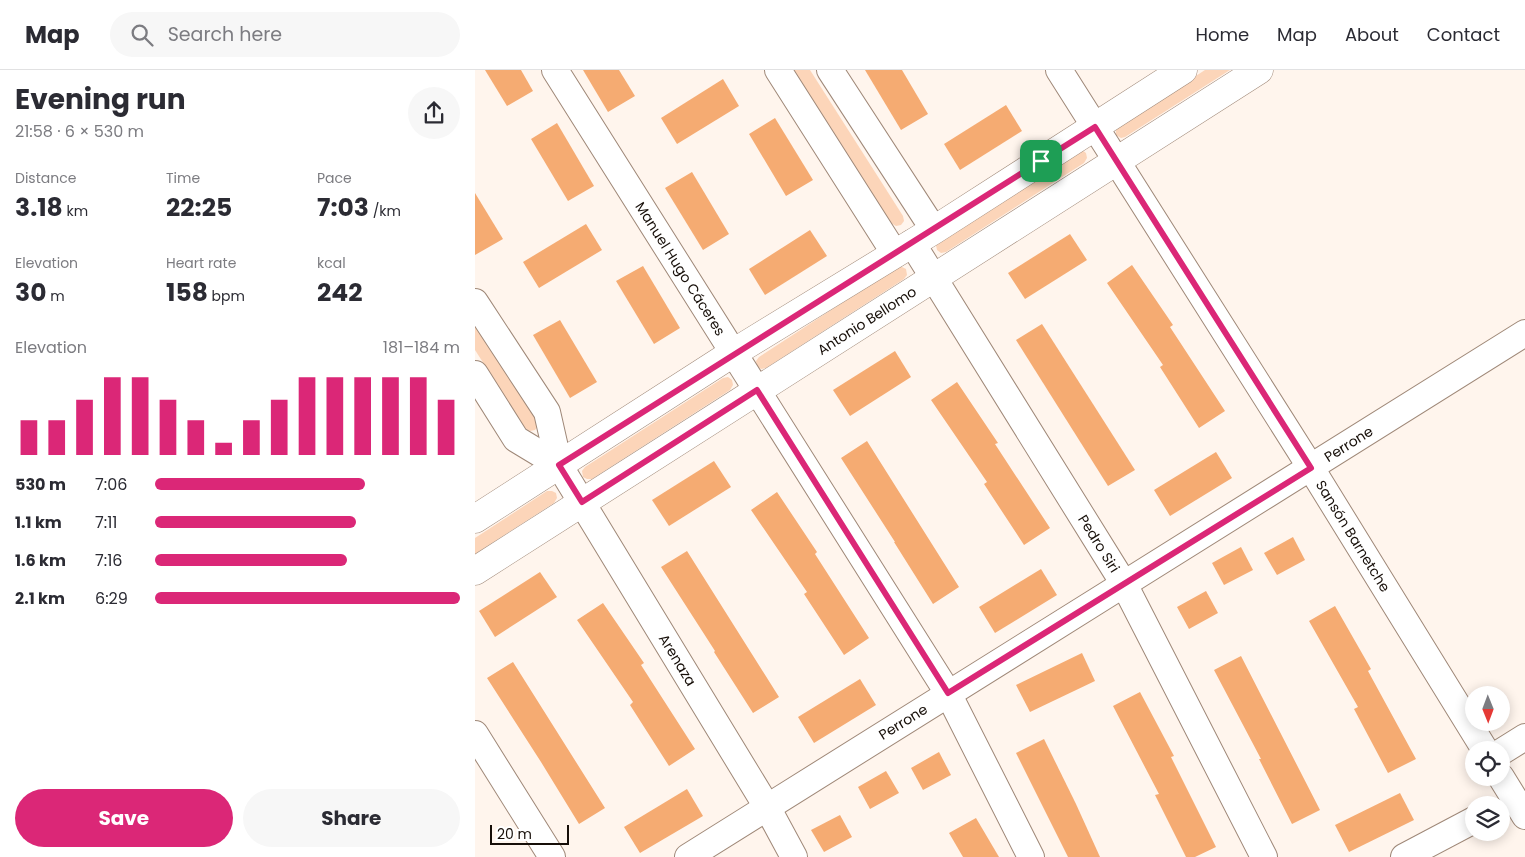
<!DOCTYPE html>
<meta charset="utf-8">
<style>
body{margin:0;font-family:Poppins,sans-serif;background:#f7f7f7;color:#2b2b33;height:100vh;display:flex;flex-direction:column;font-size:19px;white-space:nowrap}
*{box-sizing:border-box;margin:0}
p{font-size:16px;color:#7c7c81}
.icon{flex:none;width:28px;height:28px;fill:none;stroke:currentColor;stroke-width:2;stroke-linecap:round;stroke-linejoin:round}
.map{position:relative;flex:1;overflow:hidden}
.details{display:flex;flex-direction:column;background:#fff;width:475px}
.details>*{flex:none}
.needle{width:32px;rotate:179deg}
.tools{position:absolute;left:990px;top:616px;display:grid;gap:10px}
.tools a{display:grid;place-items:center;width:45px;height:45px;border-radius:50%;background:#fff;box-shadow:0 2px 12px #0003;font-size:25px}
.scale{position:absolute;left:15px;bottom:12px;width:79px;box-sizing:border-box;padding-left:5px;border:2px solid #160e08;border-top:0;font-size:14px;line-height:18px;white-space:nowrap;color:#160e08;-webkit-text-stroke:4px #fff;paint-order:stroke}
.pin{position:absolute;display:grid;place-items:center;width:42px;height:42px;color:#fff;margin:-21px;border-radius:10px;box-shadow:0 2px 8px #0006}
.round{display:grid;place-items:center;flex:none;width:52px;height:52px;border-radius:26px;background:#f7f7f7}
.summary{display:flex;align-items:center;justify-content:space-between;height:85px;padding:0 15px}
h1{font-size:28px;font-weight:700;line-height:38px}
.metrics{display:grid;grid-template-columns:repeat(3,1fr);gap:8px;height:85px;padding:5px 15px}
.metrics div{display:grid;align-content:center}
.metrics b{font-size:25px;font-weight:700}
.metrics small{font-size:14px;font-weight:400}
.metrics p{font-size:14px}
.chart{height:140px;padding:10px 15px}
.chart p{display:flex;justify-content:space-between}
.chart svg{width:100%;height:90px;margin-top:5px;stroke:#db2777;stroke-width:6}
.action{display:flex;gap:10px;margin-top:auto;padding:10px 15px}
.action a{flex:1;height:58px;border-radius:30px;background:#db2777;color:#fff;font-size:20px;font-weight:700;line-height:58px;text-align:center}
.action a+a{background:#f7f7f7;color:#2b2b33}
ul{padding:0 15px;list-style:none;font-size:16px}
li{display:grid;grid-template-columns:80px 60px 1fr;align-items:center;height:38px}
li i{height:12px;border-radius:6px;background:#db2777}
header{display:flex;align-items:center;gap:30px;box-sizing:border-box;height:70px;padding:0 25px;background:#fff;border-bottom:1px solid #e1e1e2}
header strong{font-size:24px}
nav{display:flex;gap:28px;margin-inline-start:auto;font-size:18px}
.search{width:350px;height:45px;background:#f7f7f7;display:flex;align-items:center;gap:12px;box-sizing:border-box;padding:0 18px;border-radius:28px;color:#7c7c81;font-size:19px}
main{display:flex;flex:1;min-height:0}
.map>svg:first-child{display:block}
</style>
<header>
<strong>Map</strong>
<div class="search"><svg class="icon" aria-label="search" viewBox="0 0 24 24"><circle cx="10" cy="10" r="6"/><path d="M15 15l6 6"/></svg>Search here</div>
<nav><a>Home</a><a>Map</a><a>About</a><a>Contact</a></nav>
</header>
<main>
<section class="details">
<div class="summary"><div><h1>Evening run</h1><p>21:58 · 6 × 530 m</p></div><a class="round"><svg class="icon" aria-label="share" viewBox="0 0 24 24"><path d="M12 15V3M7 8l5-5 5 5M5 13v7h14v-7"/></svg></a></div>
<div class="metrics">
<div><p>Distance</p><b>3.18<small> km</small></b></div>
<div><p>Time</p><b>22:25</b></div>
<div><p>Pace</p><b>7:03<small> /km</small></b></div>
</div>
<div class="metrics">
<div><p>Elevation</p><b>30<small> m</small></b></div>
<div><p>Heart rate</p><b>158<small> bpm</small></b></div>
<div><p>kcal</p><b>242</b></div>
</div>
<div class="chart"><p><span>Elevation</span>181–184 m</p>
<svg viewBox="0 0 160 44" preserveAspectRatio="none"><path d="M5 44V27M15 44V27M25 44V17M35 44V6M45 44V6M55 44V17M65 44V27M75 44V38M85 44V27M95 44V17M105 44V6M115 44V6M125 44V6M135 44V6M145 44V6M155 44V17"/></svg>
</div>
<ul>
<li><b>530 m</b>7:06<i style="width:69%"></i></li>
<li><b>1.1 km</b>7:11<i style="width:66%"></i></li>
<li><b>1.6 km</b>7:16<i style="width:63%"></i></li>
<li><b>2.1 km</b>6:29<i style="width:100%"></i></li>
</ul>
<div class="action"><a>Save</a><a>Share</a></div>
</section>
<div class="map">
<svg width="1050" height="787" viewBox="0 0 1050 787">
<rect width="100%" height="100%" fill="#fff5ed"/>
<g fill="#fcd5b9">
<path d="M319,0h16l93,146 1,5 -3,4 -5,1 -5,-3z"/>
<path d="M730,0h25l-105,67 -4,1 -5,-3v-5l3,-4z"/>
<path d="M607,80l4,3 1,5 -3,5 -138,89 -5,1 -4,-3 -1,-5 3,-4z"/>
<path d="M422,197h5l4,2 1,6 -3,4 -138,89 -5,1 -4,-3 -1,-5 3,-4z"/>
<path d="M0,255l62,96 1,5 -3,4 -5,1 -5,-3 -50,-78z"/>
<path d="M253,307l4,3 1,5 -3,5 -138,89h-5l-4,-2 -1,-6 3,-4 138,-89z"/>
<path d="M72,421h5l4,2 1,5 -3,5 -79,51v-16z"/>
</g>
<g fill="#f5ab72">
<path d="M10,0h36l12,21 -26,15z"/>
<path d="M108,0h36l16,26 -27,16z"/>
<path d="M390,0h37l26,44 -27,16z"/>
<path d="M248,9l16,27 -62,38 -16,-26z"/>
<path d="M531,35l16,26 -62,39 -16,-26z"/>
<path d="M300,48l38,62 -27,16 -37,-62z"/>
<path d="M82,53l37,63 -26,15 -37,-62z"/>
<path d="M217,102l37,62 -26,16 -38,-62z"/>
<path d="M0,123l28,46 -28,16z"/>
<path d="M111,154l16,26 -63,38 -16,-26z"/>
<path d="M335,160l17,26 -62,39 -16,-26z"/>
<path d="M595,164l17,26 -62,39 -17,-26z"/>
<path d="M657,195l41,60 -3,2 55,84 -26,17 -39,-61 3,-2 -56,-82z"/>
<path d="M168,196l37,62 -26,16 -38,-63z"/>
<path d="M85,250l37,62 -27,16 -37,-63z"/>
<path d="M567,254l93,146 -27,16 -92,-146z"/>
<path d="M420,281l16,26 -61,39 -17,-26z"/>
<path d="M482,312l41,61 -3,1 55,84 -26,17 -40,-61 3,-2 -56,-82z"/>
<path d="M392,371l92,146 -26,17 -39,-62h1l-54,-84z"/>
<path d="M741,382l16,26 -62,38 -16,-26z"/>
<path d="M239,391l17,26 -62,39 -17,-26z"/>
<path d="M302,422l40,60 -2,2 54,84 -25,17 -40,-61 3,-2 -56,-82z"/>
<path d="M818,467l12,23 -28,15 -13,-22z"/>
<path d="M766,477l12,23 -29,15 -12,-22z"/>
<path d="M212,481l92,146 -26,16 -39,-61 1,-1 -54,-84z"/>
<path d="M566,499l16,26 -62,38 -16,-26z"/>
<path d="M65,502l17,25 -62,40 -16,-26z"/>
<path d="M731,521l12,22 -29,16 -12,-22z"/>
<path d="M128,533l41,60 -3,2 54,84 -26,17 -39,-61 3,-3 -56,-82z"/>
<path d="M860,536l36,63 -3,2 48,88 -28,14 -34,-64 4,-2 -49,-86z"/>
<path d="M607,583l13,28 -65,31 -14,-27z"/>
<path d="M766,586l79,154 -28,14 -33,-65h2l-47,-89z"/>
<path d="M38,592l92,146 -26,16 -38,-62 -54,-84z"/>
<path d="M385,609l16,26 -62,38 -16,-26z"/>
<path d="M665,622l34,64 -3,1 45,90 -21,10h-9l-31,-62 4,-1 -46,-88z"/>
<path d="M569,669l32,65 24,53h-32l-52,-104z"/>
<path d="M464,682l12,23 -28,15 -12,-22z"/>
<path d="M411,701l13,22 -29,16 -12,-22z"/>
<path d="M212,719l16,27 -63,37 -16,-26z"/>
<path d="M925,723l14,27 -65,32 -14,-27z"/>
<path d="M365,745l12,22 -28,15 -13,-22z"/>
<path d="M501,748l23,39h-36l-14,-24z"/>
</g>
<g fill="none" stroke-linecap="round" stroke-linejoin="round">
<defs>
<g id="street">
<path id="s1" d="M80,0l393,623 83,164"/>
<path d="M303,0l117,184"/>
<path d="M355,0l104,160"/>
<path id="s2" d="M584,0l252,398 174,282"/>
<path id="s3" d="M437,173l212,341 140,273"/>
<path id="s4" d="M0,232l72,110 12,53 208,342 27,50"/>
<path d="M0,304l41,65 43,26"/>
<path d="M0,664l77,123"/>
<path d="M1026,682l24,-15"/>
<path d="M1026,707l24,39"/>
<path id="s5" d="M213,787c278,-176 559,-348 837,-524"/>
<path d="M929,787l70,-37"/>
</g>
<g id="secondary">
<path d="M0,449l258,-166 201,-123 249,-160"/>
<path id="s6" d="M0,501l784,-501"/>
</g>
</defs>
<use href="#street" stroke="#9f8878" stroke-width="28"/>
<use href="#secondary" stroke="#9f8878" stroke-width="29"/>
<use href="#street" stroke="#fff" stroke-width="26"/>
<use href="#secondary" stroke="#fff" stroke-width="28"/>
</g>
<g fill="none" stroke-linecap="round" stroke-linejoin="round">
<defs>
<path id="route" d="M620,57l216,341 -363,225 -191,-303 -175,112 -23,-37c178,-114 358,-224 536,-338z"/>
</defs>
<use href="#route" stroke="#fff" stroke-width="10"/>
<use href="#route" stroke="#db2777" stroke-width="6"/>
</g>
<g text-anchor="middle" stroke-width="5" stroke-linejoin="round" paint-order="stroke">
<g font-size="14" fill="#160e08" stroke="#fff">
<text dy="5" stroke="none"><textPath href="#s1" startOffset="235">Manuel Hugo Cáceres</textPath></text>
<text dy="5" stroke="none"><textPath href="#s6" startOffset="465">Antonio Bellomo</textPath></text>
<text dy="5" stroke="none"><textPath href="#s5" startOffset="779">Perrone</textPath></text>
<text dy="5" stroke="none"><textPath href="#s2" startOffset="551">Sansón Barnetche</textPath></text>
<text dy="5" stroke="none"><textPath href="#s3" startOffset="354">Pedro Siri</textPath></text>
<text dy="5" stroke="none"><textPath href="#s4" startOffset="414">Arenaza</textPath></text>
<text dy="5" stroke="none"><textPath href="#s5" startOffset="254">Perrone</textPath></text>
</g>
</g>
</svg>
<div class="tools">
<a><svg class="needle" viewBox="-14 -14 28 28"><path d="M0-13l5 13h-10z" fill="#e53935"/><path d="M0 13l5-13h-10z" fill="#7c7c81"/></svg></a>
<a><svg class="icon" aria-label="locate" viewBox="0 0 24 24"><circle cx="12" cy="12" r="6"/><path d="M12 2v4M12 18v4M2 12h4M18 12h4"/></svg></a>
<a><svg class="icon" aria-label="layers" viewBox="0 0 24 24"><path d="M12 4l9 5-9 5-9-5zM3 14l9 5 9-5"/></svg></a>
</div>
<div class="scale">20 m</div>
<div class="pin" style="left:566px;top:91px;background:#1e9e55"><svg class="icon" aria-label="arrive" viewBox="0 0 24 24"><path d="M6 21V4h12l-3 4 3 4H6"/></svg></div>
</div>
</main>
